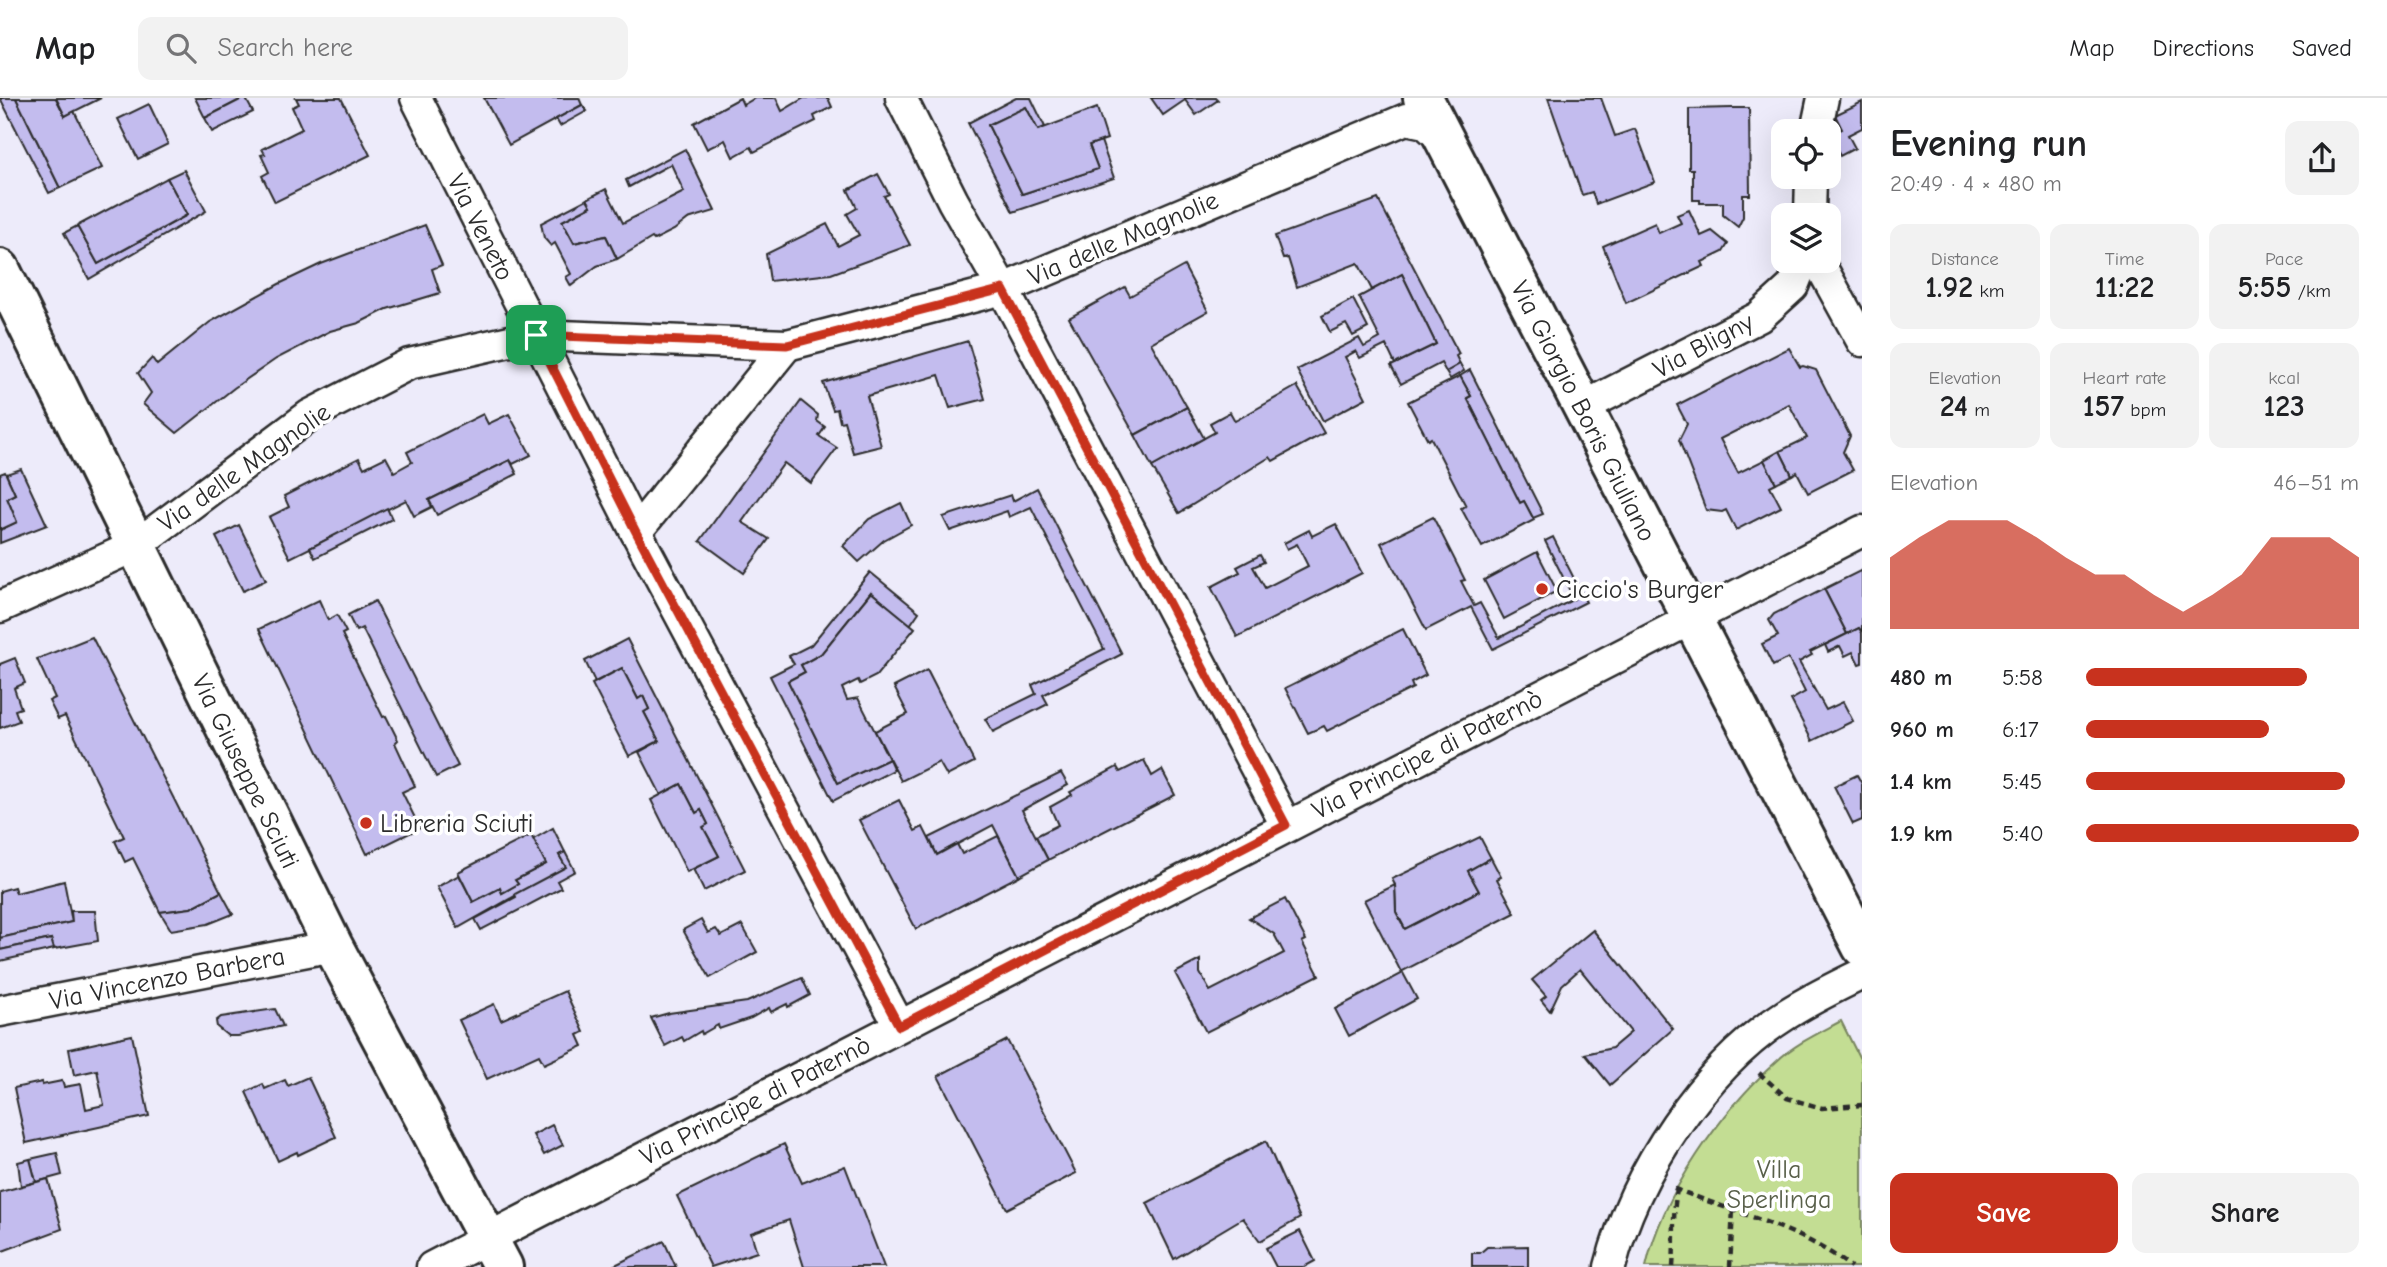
<!DOCTYPE html>
<meta charset="utf-8">
<style>
body{margin:0;font-family:"Comic Neue",sans-serif;background:#f2f2f2;color:#202124;height:100vh;display:flex;flex-direction:column;font-size:26px;white-space:nowrap}
*{box-sizing:border-box;margin:0}
p{font-size:23px;color:#757577}
.icon{flex:none;width:38px;height:38px;fill:none;stroke:currentColor;stroke-width:2;stroke-linecap:round;stroke-linejoin:round}
.map{position:relative;flex:1;overflow:hidden}
.sheet{display:flex;flex-direction:column;background:#fff;width:525px}
.sheet>*{flex:none}
.tools{position:absolute;left:1771px;top:21px;display:grid;gap:14px}
.tools a{display:grid;place-items:center;width:70px;height:70px;border-radius:14px;background:#fff;box-shadow:0 7px 28px #0002;font-size:35px}
.pin{position:absolute;display:grid;place-items:center;width:60px;height:60px;color:#fff;margin:-30px;border-radius:14px;box-shadow:0 4px 10px #0006}
.round{display:grid;place-items:center;flex:none;width:74px;height:74px;border-radius:14px;background:#f2f2f2}
.headline{display:flex;align-items:center;justify-content:space-between;height:119px;padding:0 28px}
h1{font-size:38px;font-weight:700;line-height:52px}
.stats{display:grid;grid-template-columns:repeat(3,1fr);gap:10px;height:119px;padding:7px 28px}
.stats div{display:grid;align-content:center;border-radius:14px;background:#f2f2f2;text-align:center}
.stats b{font-size:30px;font-weight:700}
.stats small{font-size:19px;font-weight:400}
.stats p{font-size:19px}
.chart{height:196px;padding:14px 28px}
.chart p{display:flex;justify-content:space-between}
.chart svg{width:100%;height:126px;margin-top:7px;fill:#c8321e;opacity:.7}
.button{display:flex;gap:14px;margin-top:auto;padding:14px 28px}
.button a{flex:1;height:80px;border-radius:14px;background:#c8321e;color:#fff;font-size:28px;font-weight:700;line-height:80px;text-align:center}
.button a+a{background:#f2f2f2;color:#202124}
ul{padding:0 28px;list-style:none;font-size:23px}
li{display:grid;grid-template-columns:112px 84px 1fr;align-items:center;height:52px}
li i{height:18px;border-radius:9px;background:#c8321e}
header{display:flex;align-items:center;gap:42px;box-sizing:border-box;height:98px;padding:0 35px;background:#fff;border-bottom:2px solid #e0e0e0}
header strong{font-size:33px}
nav{display:flex;gap:38px;margin-inline-start:auto;font-size:24px}
.search{width:490px;height:63px;background:#f2f2f2;display:flex;align-items:center;gap:18px;box-sizing:border-box;padding:0 24px;border-radius:14px;color:#757577;font-size:26px}
main{display:flex;flex:1;min-height:0}
.map>svg:first-child{display:block}
</style>
<header>
<strong>Map</strong>
<div class="search"><svg class="icon" aria-label="search" viewBox="0 0 24 24"><circle cx="10" cy="10" r="6"/><path d="M15 15l6 6"/></svg>Search here</div>
<nav><a>Map</a><a>Directions</a><a>Saved</a></nav>
</header>
<main>
<div class="map">
<svg width="1862" height="1169" viewBox="0 0 1862 1169">
<rect width="100%" height="100%" fill="#edebfa"/>
<filter id="ink" filterUnits="userSpaceOnUse"><feTurbulence type="fractalNoise" baseFrequency=".0143" numOctaves="2"/><feDisplacementMap in="SourceGraphic" scale="14" xChannelSelector="R" yChannelSelector="G"/><feConvolveMatrix kernelMatrix="1 2 1 2 8 2 1 2 1" color-interpolation-filters="sRGB"/></filter>
<g filter="url(#ink)">
<path fill="#c3dd93" stroke="#77845f" stroke-width="2" d="M1841,923l21,42v204h-216c16,-73 76,-157 131,-206 18,-17 42,-28 64,-40z"/>
<g fill="#c3bcee" stroke="#2b2b2b" stroke-width="2">
<path d="M0,0h16l44,90 -11,5z"/>
<path d="M16,0h40l9,18 9,-5 28,57 -42,20z"/>
<path d="M56,0h45l-36,18z"/>
<path d="M195,0h49l-39,20z"/>
<path d="M244,0h5l-3,1 7,13 -41,20 -7,-14z"/>
<path d="M296,0h45l29,57 -95,47 -13,-26 7,-4 -8,-17 4,-1 -3,-5 40,-20 -10,-22 7,-3z"/>
<path d="M484,0h95l3,7 -73,40z"/>
<path d="M740,0l3,7 12,-7h21l6,13 22,-13h24l4,9 -18,9 2,5 -62,31 -3,-5 -18,10 -8,-17 -18,9 -13,-26z"/>
<path d="M1016,0h15l14,29 -7,3 -12,-23 -38,18 34,69 76,-25 -9,-24 12,-4 13,37 -101,34 -45,-89z"/>
<path d="M1151,0h65l2,2 -22,15 -11,-15 -22,15z"/>
<path d="M1548,0h53l14,38 20,-7 20,53 -59,22 -4,-12 -10,3z"/>
<path d="M1862,4v26l-14,7 7,13 -15,8 -11,-21 13,-6 -7,-14z"/>
<path d="M149,6l19,40 -30,15 -20,-40z"/>
<path d="M582,7l5,6 -27,15 -4,-7z"/>
<path d="M1026,9l12,23 59,-22 10,31 -18,6 9,24 -76,25 -34,-69z"/>
<path d="M1732,10h17l1,87h-7v22l-5,10 -15,-12v-12h-23v-3h-7v-31h-4v-60z"/>
<path d="M685,51l30,62 -27,8 -14,11 -20,10 -2,-2 -35,21 -11,-23 -32,7 -12,-22 29,-15 -4,-7 19,-10 17,34 61,-31 -13,-28 -42,23 -3,-7z"/>
<path d="M184,72l22,41 -117,68 -25,-46 13,-7 21,38 89,-49 -20,-37z"/>
<path d="M878,76l11,20 -5,2 26,49 -79,29 -61,7 -4,-27 61,-30 11,22 21,-11 -12,-21 10,-6 -9,-18z"/>
<path d="M167,80l20,37 -89,49 -21,-38z"/>
<path d="M587,101l4,7 -29,15 12,22 32,-7 11,23 -20,7 -26,20 -5,-9 5,-3 -16,-31 -4,3 -7,-8 -3,-15z"/>
<path d="M1378,101l81,155 -3,2 4,8 -14,8 -5,-9 -40,21 -10,-18 45,-22 -34,-70 -30,16 -14,-27 -61,24 -9,-29 -5,1 -8,-23z"/>
<path d="M1689,112l12,26 11,-5 16,13 -5,8 -21,10 2,4 -78,37 -23,-57 52,-23 4,10 22,-10 -4,-8z"/>
<path d="M425,127l17,40 -10,4 8,24 -53,16 -28,14 -29,8 -54,28 -42,29 -57,45 -34,-29 8,-11 -13,-20 14,-15 5,7 53,-43 69,-38 42,-20z"/>
<path d="M1184,168l24,45 -57,32 36,64 -52,28 -66,-117 56,-31 5,9z"/>
<path d="M1402,176l34,70 -41,20 -9,-19 -26,13 -4,-7 -11,6 21,41 -43,23 -26,-51 62,-32 5,9 16,-9 -21,-41z"/>
<path d="M1353,201l15,29 -15,8 -7,-12 -16,8 -8,-16z"/>
<path d="M968,243l17,58 -35,9 -11,-33 -72,21 14,50 -28,7 -9,-32 -4,1 -3,-13 -4,1 -10,-27z"/>
<path d="M1789,250l11,19 3,-1 13,4 34,66 -7,16 10,18 -45,23 -11,-21 -5,3 -12,-24 27,-13 -18,-34 -69,35 18,34 26,-13 12,23 -6,3 11,21 -45,23 -10,-20 -4,2 -16,-2 -27,-70 8,-16 -10,-19z"/>
<path d="M1460,266l4,7 -14,8 -4,-7z"/>
<path d="M1470,272l73,144 -10,4 -9,-17 -4,2 -53,-105 4,-2 -11,-20z"/>
<path d="M1460,278l11,20 -4,2 53,105 4,-2 10,19 -52,27 -21,-39 5,-2 -35,-68 -3,2 -20,-38z"/>
<path d="M1297,288l27,47 -51,28 -3,-4 -91,56 -27,-46 63,-35 -5,-9 20,-11 5,9z"/>
<path d="M801,303l17,14 -1,6 8,6 -6,9 18,12 -26,35 -27,-20 -42,59 27,17 -25,34 -44,-32z"/>
<path d="M1187,309l17,31 -52,29 -17,-32z"/>
<path d="M483,316l5,10 21,-10 22,41 -18,9 -3,-4 -81,40 3,7 -18,9 -8,-16 -116,58 -21,-41 20,-10 -5,-11 75,-38 5,10 22,-11 8,15 18,-10 -5,-10z"/>
<path d="M1780,353l12,24 -16,8 -12,-23z"/>
<path d="M510,362l7,14 -80,41 -8,-15z"/>
<path d="M21,371l26,56 -47,18v-13l17,-8 -10,-24 8,-4 -9,-20z"/>
<path d="M5,374l10,22 -8,4 10,24 -17,8v-56z"/>
<path d="M1037,390l85,166 -79,41 5,9 -55,28 -8,-13 51,-25 -4,-9 72,-36 -73,-142 -22,10 -2,-6 -57,20 -7,-14 68,-22 2,6z"/>
<path d="M901,405l10,22 -27,15 -25,22 -16,-16 26,-27z"/>
<path d="M387,410l5,11 -77,39 -5,-10z"/>
<path d="M1433,419l32,63 -4,1 13,25 6,-3 19,35 75,-39 -29,-58 8,-4 33,65 -93,47 -22,-42 -45,23 -45,-87z"/>
<path d="M1336,426l26,49 -125,64 -26,-50 29,-15 -3,-5 23,-12 4,7 -11,5 12,21 43,-22 -11,-22 -10,5 -3,-6 25,-13 3,6z"/>
<path d="M239,427l27,55 -23,11 -27,-54z"/>
<path d="M1537,454l20,39 -53,28 -20,-39z"/>
<path d="M1862,472v63l-3,-5 -12,6 -23,-45z"/>
<path d="M870,474l49,40 -9,13 -39,-33 -50,62 -20,11 4,7 -17,9 50,102 51,-24 5,11 -61,31 -63,-125 24,-12 -5,-8 22,-11z"/>
<path d="M1824,491l23,45 -37,18 2,3 -13,7 27,48 17,-8 10,19 -41,20 -21,-41 14,-8 -17,-34 -15,8 -11,-22 16,-8 -9,-16 5,-6z"/>
<path d="M871,494l44,36 -39,48 -16,8 -2,-4 -16,8 5,12 11,-2 31,61 -51,24 -50,-102 17,-9 -4,-7 20,-11z"/>
<path d="M319,502l9,20 9,-5 9,17 -4,2 41,83 3,-1 12,24 -3,3 20,43 -13,6 18,36 -53,26 -108,-225z"/>
<path d="M375,503l83,165 -22,11 -74,-149 -6,3 -8,-16z"/>
<path d="M1859,530l3,5v30l-3,1 -6,-12 -8,4 -5,-10 -12,6 -3,-7z"/>
<path d="M1403,531l23,46 -15,8 2,5 -86,43 -3,-5 -16,7 -23,-45z"/>
<path d="M92,539l129,255 -30,16 -31,4 -27,-54 -8,4 -10,-21 9,-4 -59,-121 -7,3 -9,-18 6,-3 -18,-39z"/>
<path d="M627,541l118,231 -41,21 -11,-22 26,-13 -16,-29 5,-3 -7,-14 -5,3 -15,-29 -20,11 -22,-43 20,-11 -15,-29 5,-3 -6,-13 -5,3 -16,-31 -27,14 -10,-21z"/>
<path d="M15,560l10,25 -11,5 7,20 -6,2 4,11 -19,7v-64z"/>
<path d="M622,570l16,31 5,-3 6,13 -5,3 15,29 -30,15 -37,-72z"/>
<path d="M927,572l47,92 -27,14 -8,-14 -38,19 -26,-50 33,-17 -14,-27z"/>
<path d="M1144,662l8,16 10,-6 13,25 -127,65 -12,-24 22,-11 -8,-18 22,-12 -2,-3 47,-25 3,5z"/>
<path d="M1061,675l7,12 -46,25 26,50 -29,16 -26,-51 -56,30 -8,-17z"/>
<path d="M1857,677l5,9v36l-9,4 -19,-38z"/>
<path d="M681,686l15,29 5,-3 7,14 -5,3 16,29 -32,16 -36,-72z"/>
<path d="M899,702l16,31 8,-4 14,28 20,-11 5,10 36,-18 21,40 -103,53 -57,-109z"/>
<path d="M553,730l12,24 -6,3 7,12 -108,61 -21,-41 22,-12 14,27 27,-14 2,5 16,-9 -3,-4 31,-16 -14,-24z"/>
<path d="M531,737l15,29 -31,16 3,4 -16,9 -2,-5 -27,14 -15,-30z"/>
<path d="M1480,739l11,21 -23,13 11,20 -74,38 -9,-17 -1,-27 -3,-6z"/>
<path d="M565,754l10,19 -18,10 4,7 -80,42 -6,-11 41,-22 -1,-3 51,-27 -7,-12z"/>
<path d="M1491,760l10,19 -4,2 18,34 -114,59 -37,-72 31,-15 1,27 9,17 74,-38 -11,-20z"/>
<path d="M64,783l8,41 -72,16v-47l14,-4 2,6z"/>
<path d="M221,794l12,22 -25,10 -37,6 -11,-18 31,-4z"/>
<path d="M1285,801l21,41 -4,2 17,33 -113,57 -31,-59 25,-13v13l10,18 74,-38 -10,-19 -25,-16z"/>
<path d="M71,813h24l3,30 -44,8 -3,-10 -51,11v-12l72,-16z"/>
<path d="M701,822l7,13 8,-4 5,7 21,-11 15,27 -47,26 -27,-48z"/>
<path d="M1593,832l80,99 -63,56 -25,-31 27,-6 19,-16 -51,-63 -18,16 -12,26 -9,-11 5,-4 -14,-16z"/>
<path d="M51,841l3,10 -54,12v-11z"/>
<path d="M1403,875l14,26 -68,37 -14,-27z"/>
<path d="M802,880l8,17 -22,12 -1,-3 -16,8 -2,-4 -18,10 -32,11 -1,-4 -16,9 -1,-3 -17,10 -2,-4 -17,9 -14,-28 18,-5 78,-11z"/>
<path d="M565,893l19,41 -6,3 5,11 -39,18 -5,-9 -52,24 -28,-59 35,-16 7,16z"/>
<path d="M275,911l8,17 -45,10h-10l-11,-9 -1,-6 5,-4z"/>
<path d="M132,937l17,81 -123,27 -12,-55 28,-6v3l20,-4 2,6 17,-3 5,25 18,-4 -7,-35 -23,5 -5,-26z"/>
<path d="M1007,942l69,133 -69,36 -69,-133z"/>
<path d="M308,979l28,60 -38,18 -1,-3 -19,9 -32,-69 17,-8 2,5 20,-9 3,6z"/>
<path d="M552,1027l11,20 -19,10 -11,-20z"/>
<path d="M1266,1043l34,77 -40,23 -17,-23 -69,41 -27,-56z"/>
<path d="M784,1046l18,39 43,-17 39,101h-80l-15,-47 -38,13 6,19 -46,15 -34,-71z"/>
<path d="M57,1055l5,22 -26,7 -6,-23z"/>
<path d="M30,1061l6,23 -15,4 -3,-24z"/>
<path d="M48,1081l14,50 -62,23v-60z"/>
<path d="M1300,1133l15,30 -11,6h-28l-10,-19z"/>
<path d="M664,1143l12,26h-65z"/>
<path d="M1528,1148v21h-56v-14h8l7,-6z"/>
</g>
<g fill="none" stroke-linecap="round" stroke-linejoin="round">
<defs>
<g id="minor">
<path d="M416,0l220,434 263,493"/>
<path d="M901,0l52,103 50,88 283,536"/>
<path d="M1816,33l7,-33"/>
<path d="M1810,117l1,-38"/>
<path d="M1818,163l44,80"/>
<path d="M1583,309l176,-90 34,-31 10,-25"/>
<path d="M636,434l151,-187"/>
<path d="M0,509l135,-61 175,-131 99,-51 127,-29 251,10 216,-56 403,-170 19,4 20,18"/>
<path d="M0,913l333,-65"/>
<path d="M432,1169l1430,-736"/>
<path d="M1610,1169c24,-94 94,-201 177,-253 24,-15 50,-28 75,-40"/>
</g>
<g id="tertiary">
<path d="M1423,0l439,849"/>
<path d="M0,171l333,677 170,321"/>
</g>
</defs>
<use href="#minor" stroke="#2b2b2b" stroke-width="35"/>
<use href="#tertiary" stroke="#2b2b2b" stroke-width="44"/>
<g stroke="#2b2b2b" stroke-width="4.5" stroke-dasharray="7 5" stroke-linecap="butt">
<path d="M1759,975l28,25 35,10 40,-3"/>
<path d="M1674,1090c61,26 124,38 177,79"/>
<path d="M1673,1169c2,-26 -1,-52 4,-77"/>
<path d="M1730,1169l3,-58"/>
</g>
<use href="#minor" stroke="#fff" stroke-width="30"/>
<use href="#tertiary" stroke="#fff" stroke-width="38"/>
</g>
</g>
<g fill="none" stroke-linecap="round" stroke-linejoin="round" filter="url(#ink)">
<defs>
<path id="route" d="M1003,191l283,536 -387,201 -263,-494 -100,-197 251,10z"/>
</defs>
<use href="#route" stroke="#fff" stroke-width="14"/>
<use href="#route" stroke="#c8321e" stroke-width="9"/>
</g>
<g fill="#c8321e" stroke="#fff" stroke-width="2.5">
<circle cx="1542" cy="491" r="7"/>
<circle cx="366" cy="725" r="7"/>
</g>
<g text-anchor="middle" stroke-width="7" stroke-linejoin="round" paint-order="stroke">
<g font-size="26" fill="#2b2b2b" stroke="#fff">
<text transform="translate(481 129) rotate(63)" y="9">Via Veneto</text>
<text transform="translate(1123 140) rotate(-23)" y="9">Via delle Magnolie</text>
<text transform="translate(1703 247) rotate(-28)" y="9">Via Bligny</text>
<text transform="translate(1584 313) rotate(63)" y="9">Via Giorgio Boris Giuliano</text>
<text transform="translate(244 369) rotate(-35)" y="9">Via delle Magnolie</text>
<text transform="translate(1427 656) rotate(-27)" y="9">Via Principe di Paternò</text>
<text transform="translate(246 673) rotate(64)" y="9">Via Giuseppe Sciuti</text>
<text transform="translate(167 880) rotate(-11)" y="9">Via Vincenzo Barbera</text>
<text transform="translate(755 1002) rotate(-27)" y="9">Via Principe di Paternò</text>
</g>
<g font-size="26" fill="#2b2b2b" stroke="#fff" text-anchor="start">
<text x="1556" y="500">Ciccio's Burger</text>
<text x="380" y="734">Libreria Sciuti</text>
</g>
<g font-size="26" fill="#59604a" stroke="#fff">
<text x="1779" y="1080">Villa<tspan x="1779" dy="30">Sperlinga</tspan></text>
</g>
</g>
</svg>
<div class="tools">
<a><svg class="icon" aria-label="locate" viewBox="0 0 24 24"><circle cx="12" cy="12" r="6"/><path d="M12 2v4M12 18v4M2 12h4M18 12h4"/></svg></a>
<a><svg class="icon" aria-label="layers" viewBox="0 0 24 24"><path d="M12 4l9 5-9 5-9-5zM3 14l9 5 9-5"/></svg></a>
</div>
<div class="pin" style="left:536px;top:237px;background:#1e9e55"><svg class="icon" aria-label="arrive" viewBox="0 0 24 24"><path d="M6 21V4h12l-3 4 3 4H6"/></svg></div>
</div>
<section class="sheet">
<div class="headline"><div><h1>Evening run</h1><p>20:49 · 4 × 480 m</p></div><a class="round"><svg class="icon" aria-label="share" viewBox="0 0 24 24"><path d="M12 15V3M7 8l5-5 5 5M5 13v7h14v-7"/></svg></a></div>
<div class="stats">
<div><p>Distance</p><b>1.92<small> km</small></b></div>
<div><p>Time</p><b>11:22</b></div>
<div><p>Pace</p><b>5:55<small> /km</small></b></div>
</div>
<div class="stats">
<div><p>Elevation</p><b>24<small> m</small></b></div>
<div><p>Heart rate</p><b>157<small> bpm</small></b></div>
<div><p>kcal</p><b>123</b></div>
</div>
<div class="chart"><p><span>Elevation</span>46–51 m</p>
<svg viewBox="0 0 160 44" preserveAspectRatio="none"><path d="M0 44V19L10 12L20 6L30 6L40 6L50 12L60 19L70 25L80 25L90 32L100 38L110 32L120 25L130 12L140 12L150 12L160 19V44z"/></svg>
</div>
<ul>
<li><b>480 m</b>5:58<i style="width:81%"></i></li>
<li><b>960 m</b>6:17<i style="width:67%"></i></li>
<li><b>1.4 km</b>5:45<i style="width:95%"></i></li>
<li><b>1.9 km</b>5:40<i style="width:100%"></i></li>
</ul>
<div class="button"><a>Save</a><a>Share</a></div>
</section>
</main>
